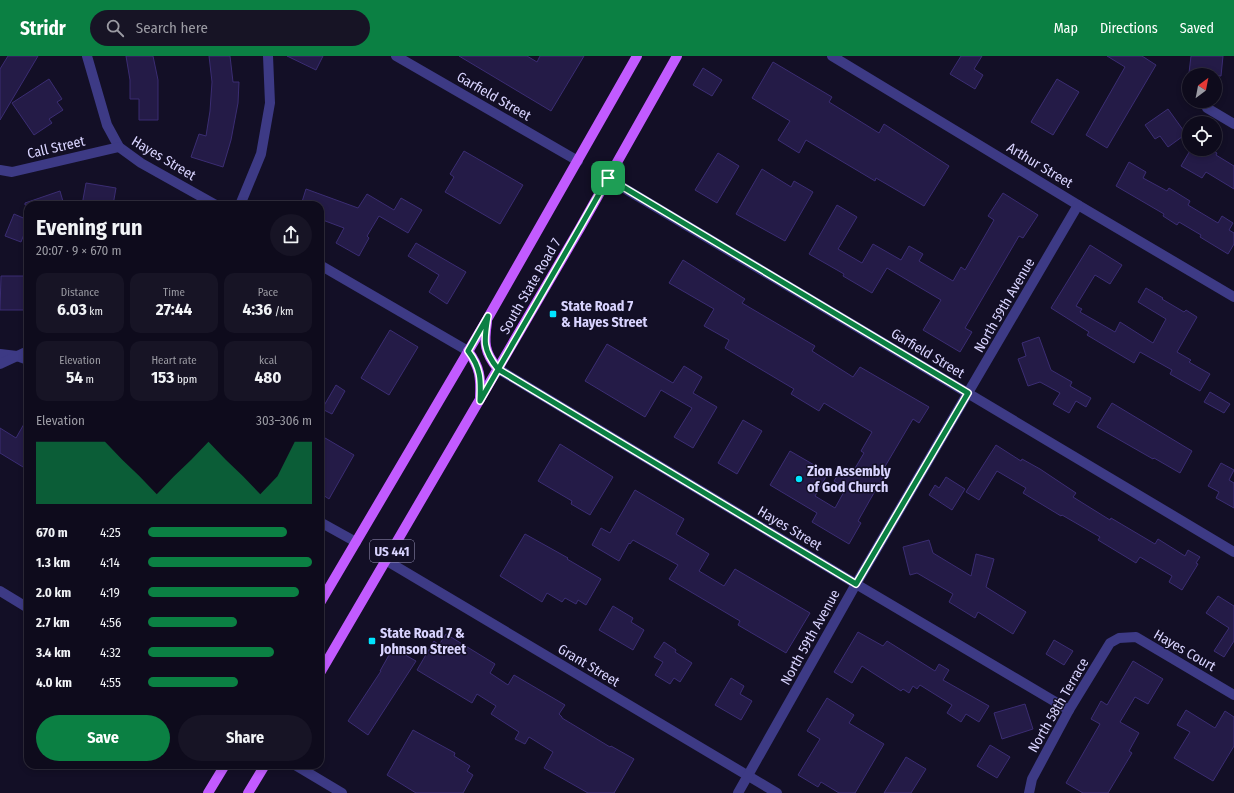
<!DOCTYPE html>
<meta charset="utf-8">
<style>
body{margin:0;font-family:"Fira Sans Condensed",sans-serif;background:#171425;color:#f1f3f6;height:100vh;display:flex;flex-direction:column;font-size:15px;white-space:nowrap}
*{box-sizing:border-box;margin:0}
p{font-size:13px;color:#9b9ba3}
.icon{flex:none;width:22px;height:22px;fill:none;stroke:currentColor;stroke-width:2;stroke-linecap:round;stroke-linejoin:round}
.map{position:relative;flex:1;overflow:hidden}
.sheet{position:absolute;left:24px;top:145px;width:300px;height:568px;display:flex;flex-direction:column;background:#0e0b1c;border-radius:12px;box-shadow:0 2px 6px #0003,0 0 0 1px #2e2b3b}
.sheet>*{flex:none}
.needle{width:26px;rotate:32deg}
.buttons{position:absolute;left:1182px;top:12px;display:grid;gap:8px}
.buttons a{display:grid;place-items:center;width:40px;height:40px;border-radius:50%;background:#0e0b1c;box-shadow:0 2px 6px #0003,0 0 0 1px #2e2b3b;font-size:20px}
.pin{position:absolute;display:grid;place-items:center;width:34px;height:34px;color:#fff;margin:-17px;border-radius:8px;box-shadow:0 2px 6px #0006}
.round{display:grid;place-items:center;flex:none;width:42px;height:42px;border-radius:21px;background:#171425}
.head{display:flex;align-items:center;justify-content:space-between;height:68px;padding:0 12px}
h1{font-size:22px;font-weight:700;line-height:30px}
.metrics{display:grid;grid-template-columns:repeat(3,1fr);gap:6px;height:68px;padding:4px 12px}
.metrics div{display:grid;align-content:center;border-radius:10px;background:#171425;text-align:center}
.metrics b{font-size:17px;font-weight:700}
.metrics small{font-size:11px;font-weight:400}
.metrics p{font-size:11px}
.chart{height:112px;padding:8px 12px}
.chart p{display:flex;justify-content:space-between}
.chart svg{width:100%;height:72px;margin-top:4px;fill:#0b8043;opacity:.7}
.action{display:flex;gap:8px;margin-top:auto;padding:8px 12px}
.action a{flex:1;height:46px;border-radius:24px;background:#0b8043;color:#fff;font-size:16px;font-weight:700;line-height:46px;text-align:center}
.action a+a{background:#171425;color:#f1f3f6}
ul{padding:0 12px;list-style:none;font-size:13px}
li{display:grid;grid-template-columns:64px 48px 1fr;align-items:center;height:30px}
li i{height:10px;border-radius:5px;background:#0b8043}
header{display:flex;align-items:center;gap:24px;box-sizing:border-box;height:56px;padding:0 20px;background:#0b8043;color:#fff}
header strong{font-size:19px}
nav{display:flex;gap:22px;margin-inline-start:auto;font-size:14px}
.search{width:280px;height:36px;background:#171425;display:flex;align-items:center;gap:10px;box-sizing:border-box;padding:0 14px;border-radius:22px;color:#9b9ba3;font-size:15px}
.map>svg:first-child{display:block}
</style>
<header>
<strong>Stridr</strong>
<div class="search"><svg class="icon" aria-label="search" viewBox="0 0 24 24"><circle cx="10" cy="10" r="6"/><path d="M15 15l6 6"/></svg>Search here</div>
<nav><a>Map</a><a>Directions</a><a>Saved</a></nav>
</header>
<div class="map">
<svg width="1234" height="737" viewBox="0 0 1234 737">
<rect width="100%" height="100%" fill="#130f26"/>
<g fill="#241b47" stroke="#3b2d73">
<path d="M8,0h30l-38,64v-51z"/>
<path d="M126,0h27l5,24v40h-19v-21h-9v-19z"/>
<path d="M209,0h21l3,26h6l-1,21 -7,37 -8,27 -32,-10 8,-23 7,2 4,-25 2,-29z"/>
<path d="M287,0h36l-7,14z"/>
<path d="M459,0h68l10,6 3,-6h44l-33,55z"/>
<path d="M961,0h21l-8,13 9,6 -8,14 -25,-15z"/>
<path d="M1107,0h35l14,9 -49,83 -21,-13 39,-68z"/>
<path d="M1191,0h32l-2,20 -32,-3z"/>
<path d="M773,6l59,35 -3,5 50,31 5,-9 65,42 -25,40 -48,-28 -1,3 -69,-41 -7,13 -21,-13 12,-19 -38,-23z"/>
<path d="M703,12l19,12 -10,16 -19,-11z"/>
<path d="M49,23l13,20 -5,3 6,8 -14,9 3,4 -18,12 -22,-32z"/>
<path d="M1057,23l22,13 -26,43 -22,-13z"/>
<path d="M1168,53l18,25 -18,13 -8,-11 -5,3 -10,-14z"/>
<path d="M1191,93h19l7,4 -1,2 18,11v23l-28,-17 -4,6 -21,-12z"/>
<path d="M464,95l59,34 -23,39 -55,-32 9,-15 -4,-3z"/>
<path d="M718,97l21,13 -22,37 -22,-13z"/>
<path d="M1129,106l17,10 -3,6 24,13 2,-3 21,13 -2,4 30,18 4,-7 11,7 -4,7 5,3v11l-6,10 -28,-17 1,-2 -22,-13 -2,3 -14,-9 1,-2 -48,-28z"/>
<path d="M762,113l29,18 3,-6 19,11 -28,49 -49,-27z"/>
<path d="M86,127l30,5 -3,17h-31z"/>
<path d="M306,133l52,19 9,-14 27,16 7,-12 21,12 -14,23 -29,-17 -12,20 2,2 -10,18 -23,-13 8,-15 -24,-9v-14h-19z"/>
<path d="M60,135l4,14h-39v-2z"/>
<path d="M1003,137l35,22 -15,23 -4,-2 -54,92 7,4 -12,20 -37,-22 18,-30 -54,-32 -15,25 -29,-17 1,-2 -35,-20 28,-49 20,12 -19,32 24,14 11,-19 28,16 8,-14 14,8 -4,7 34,20 8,-14 4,3 29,-50 -6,-4z"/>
<path d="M14,158l14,6v4l-7,18 -16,-6z"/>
<path d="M416,187l50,29 -19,32 -18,-12 10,-17 -31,-19z"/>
<path d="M1090,189l32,20 -12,19 -15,-9 -19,31 6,3 -2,3 35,20 5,-10 33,21 13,-24 -28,-17 8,-14 17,10 -1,1 22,13 2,-2 11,7 -20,35 14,8 -2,2 21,12 -10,17 -30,-17 2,-4 -32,-18 -6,11 -47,-28 2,-3 -38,-24z"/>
<path d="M683,204l62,39 -3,4 73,43 -3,5 41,26 7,-10 69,40 -10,16 -6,-4 -33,56 3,2 -25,44 3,2 -12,21 -37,-22 5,-9 -47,-28 20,-34 38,22 -13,23 20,12 11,-20 -12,-7 7,-12 10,6 13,-22 -3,-2 11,-19 -48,-29 -5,8 -28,-17 3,-5 -69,-41 4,-8 -25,-14 10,-17 -45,-26z"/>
<path d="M1,220h27v34h-28z"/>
<path d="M390,274l28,17 -29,48 -28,-17z"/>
<path d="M1039,281l12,33 21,12 -2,4 21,12 -5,9 -10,-6 -7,12 -16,-9 7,-11 -20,-11 -12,4 -10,-27 8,-3 -4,-13z"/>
<path d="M607,288l66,39 11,-17 18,11 -9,16 24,14 -24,41 -19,-11 18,-29 -31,-18 -16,27 -60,-36z"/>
<path d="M336,329l9,6 -13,23 -10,-5z"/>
<path d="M1210,336l20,12 -6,9 -20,-11z"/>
<path d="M1112,347l80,48 -12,22 -26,-15 -1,1 -56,-32z"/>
<path d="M28,361v53l-28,-17v-25l16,10z"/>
<path d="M743,364l19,11 -25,43 -19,-11z"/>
<path d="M320,379l34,20 -25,44 -9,-6z"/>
<path d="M560,388l53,33 -23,38 -19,-11 1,-3 -34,-20z"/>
<path d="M996,389l25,16 1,-2 18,10 36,24 -3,4 37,23 1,-2 44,26 3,-5 27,17 3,-6 12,7 -4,6 2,1 -16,26 -13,-8 3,-6 -32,-19 -4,6 -38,-23 2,-3 -38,-22 -1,1 -38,-23 3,-5 -29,-17 -18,29 -13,-8z"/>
<path d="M1221,407l13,7 -5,10 5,3v25l-18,-10 3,-6 -11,-6z"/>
<path d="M946,421l19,12 -13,21 -23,-15 6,-10 4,3z"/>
<path d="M635,434l49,29 -8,15 33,20 -10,17 25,15 11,-17 75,44 -24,40 -48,-28 2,-4 -71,-42 9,-14 -45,-25 -3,4 -1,-1 -10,18 -27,-16 9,-17 9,5z"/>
<path d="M525,478l43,24 -1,1 34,20 -15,26 -8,-5 -2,4 -11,-6 -3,4 -15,-9 -5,9 -42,-26z"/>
<path d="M929,484l4,13 38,23 5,-22 18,5 -8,28 40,25 -13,22 -35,-22 -3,6 -26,-16 4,-8 -36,-21 -7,2 -7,-28z"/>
<path d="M1218,540l16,10v35l-10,16 -10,-6 15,-23 -23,-15z"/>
<path d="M613,550l20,12 -2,4 13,8 -11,20 -34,-20z"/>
<path d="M858,576l25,14 4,-5 48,30 4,-7 10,6 -6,10 46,26 -10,16 -13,-8 -5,8 -14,-9 5,-8 -32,-20 -3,4 -4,-3 -4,7 -6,-4 -2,2 -39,-25 -10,17 -18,-11z"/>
<path d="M446,578l49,30 -5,9 18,12 6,-10 51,30 -6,9 3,3v1l48,29 1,-1 23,13 -20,34h-26l-44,-25 9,-16 -24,-15 -4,7 -10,-5 4,-7 -28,-18 5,-8 -19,-12 -5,9 -55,-33 17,-29 5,4z"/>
<path d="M1054,584l19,11 -9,14 -18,-11z"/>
<path d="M664,586l12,8 -1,2 17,11 -12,19 -6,-4 -4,6 -15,-9 8,-13 -9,-5z"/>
<path d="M393,592l23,13 -48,74 -20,-14 33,-50h-1z"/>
<path d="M1133,605l30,18 -15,25 -13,-7 -15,25 19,11 -10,18 3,2 -24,40h-25l-17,-10 34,-59 -9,-5 10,-18 6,4z"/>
<path d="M731,622l13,8 -4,8 12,7 -11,19 -26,-15z"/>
<path d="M827,642l27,17 -5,8 35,21 -29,49h-16l-18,-11 -3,5 -20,-12 22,-36 -13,-8z"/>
<path d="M1025,648l8,25 -31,10 -8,-26z"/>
<path d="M1186,654l29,18 10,-17 9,6v29l-21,35 -39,-23 16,-26 -13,-7z"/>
<path d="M413,674l42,23 -1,3 16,10 -3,5 6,4 -10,18h-47l-29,-18z"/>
<path d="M990,689l20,12 -13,21 -20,-12z"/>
<path d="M906,701l20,12 -15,24h-27z"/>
</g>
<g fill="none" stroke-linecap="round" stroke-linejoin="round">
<g stroke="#3d3a85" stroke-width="10">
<path d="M87,0l20,69 12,22 22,16 75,42"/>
<path d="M396,0l182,105"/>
<path d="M832,0l246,149 156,92"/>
<path d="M1207,52l27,16"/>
<path d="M0,114l12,2 107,-25"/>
<path d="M607,122l627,374"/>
<path d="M240,149l21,-51 9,-51 -2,-47"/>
<path d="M320,209l148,86"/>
<path d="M0,298l17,2 11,4"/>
<path d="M0,308l28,-13"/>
<path d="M498,313l358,215 213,126"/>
<path d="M320,466l36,20"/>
<path d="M387,505l390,232"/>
<path d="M0,535l28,17"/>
<path d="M295,709l47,28"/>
<path d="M738,737l118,-209 222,-379"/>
<path d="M1029,737l3,-14 37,-69 41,-67 9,-5 17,-1 98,58"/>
</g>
<g stroke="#c25bff" stroke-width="10">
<path d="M487,266c-3,21 -3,30 11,47"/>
<path d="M468,295c12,16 13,27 12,46"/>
<path d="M320,547l169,-287 148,-260"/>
<path d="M320,617l260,-445 97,-172"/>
<path d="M208,737l17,-28"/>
<path d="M248,737l17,-28"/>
</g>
</g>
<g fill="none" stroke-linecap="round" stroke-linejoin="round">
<defs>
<path id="route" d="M608,122c-42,75 -86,149 -128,223 1,-21 1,-33 -12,-50l20,-35c-4,24 -6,33 10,53l358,215 112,-191 -360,-215"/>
</defs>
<use href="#route" stroke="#fff" stroke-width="8"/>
<use href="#route" stroke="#0b8043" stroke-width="5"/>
</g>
<g fill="#00e5ff" stroke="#130f26" stroke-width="1.5">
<rect x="549" y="254" width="8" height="8" rx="2"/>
<circle cx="799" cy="423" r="4"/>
<rect x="368" y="581" width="8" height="8" rx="2"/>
</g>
<g text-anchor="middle" stroke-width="3" stroke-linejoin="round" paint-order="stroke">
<rect fill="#130f26" stroke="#9e99be" stroke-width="1" x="370" y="484" width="44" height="22" rx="3"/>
<g font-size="13" font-weight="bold" fill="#d9d4ff">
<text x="392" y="500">US 441</text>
</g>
<g font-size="14" fill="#d9d4ff" stroke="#130f26">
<text transform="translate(494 40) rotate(30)" y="5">Garfield Street</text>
<text transform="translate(56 91) rotate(-13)" y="5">Call Street</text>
<text transform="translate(164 102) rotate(31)" y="5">Hayes Street</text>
<text transform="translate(1040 109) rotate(31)" y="5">Arthur Street</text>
<text transform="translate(530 230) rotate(-60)" y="5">South State Road 7</text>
<text transform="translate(1004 249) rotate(-60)" y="5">North 59th Avenue</text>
<text transform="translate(928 297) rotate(31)" y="5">Garfield Street</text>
<text transform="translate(790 472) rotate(31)" y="5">Hayes Street</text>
<text transform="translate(810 581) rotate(-61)" y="5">North 59th Avenue</text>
<text transform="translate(1185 594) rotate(30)" y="5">Hayes Court</text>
<text transform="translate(589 609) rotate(31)" y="5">Grant Street</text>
<text transform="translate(1058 649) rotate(-60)" y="5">North 58th Terrace</text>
</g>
<g font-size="14" font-weight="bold" fill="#d9d4ff" stroke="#130f26" text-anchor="start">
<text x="561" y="255">State Road 7<tspan x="561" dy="16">&amp; Hayes Street</tspan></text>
<text x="807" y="420">Zion Assembly<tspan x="807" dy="16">of God Church</tspan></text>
<text x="380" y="582">State Road 7 &amp;<tspan x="380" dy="16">Johnson Street</tspan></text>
</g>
</g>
</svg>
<div class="buttons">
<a><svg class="needle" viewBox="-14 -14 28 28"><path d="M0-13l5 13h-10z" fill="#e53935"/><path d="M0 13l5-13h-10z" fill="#9b9ba3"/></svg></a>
<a><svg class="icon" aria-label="locate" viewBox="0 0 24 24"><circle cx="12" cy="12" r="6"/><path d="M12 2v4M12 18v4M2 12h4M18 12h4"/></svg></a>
</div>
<div class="pin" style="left:608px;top:122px;background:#1e9e55"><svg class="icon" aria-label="arrive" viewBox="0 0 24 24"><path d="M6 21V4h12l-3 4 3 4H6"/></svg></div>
<section class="sheet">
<div class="head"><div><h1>Evening run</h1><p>20:07 · 9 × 670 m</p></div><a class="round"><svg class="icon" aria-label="share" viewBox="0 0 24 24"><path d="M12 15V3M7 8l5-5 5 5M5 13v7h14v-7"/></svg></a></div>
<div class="metrics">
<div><p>Distance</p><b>6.03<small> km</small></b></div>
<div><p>Time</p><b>27:44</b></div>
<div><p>Pace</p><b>4:36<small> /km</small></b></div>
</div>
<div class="metrics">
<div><p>Elevation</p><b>54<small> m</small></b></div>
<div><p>Heart rate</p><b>153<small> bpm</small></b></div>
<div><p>kcal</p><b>480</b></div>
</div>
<div class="chart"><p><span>Elevation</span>303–306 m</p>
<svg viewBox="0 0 160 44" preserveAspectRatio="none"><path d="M0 44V6L10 6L20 6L30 6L40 6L50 17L60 27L70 38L80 27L90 17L100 6L110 17L120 27L130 38L140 27L150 6L160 6V44z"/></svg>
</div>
<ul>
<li><b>670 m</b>4:25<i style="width:85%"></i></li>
<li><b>1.3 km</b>4:14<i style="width:100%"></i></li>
<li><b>2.0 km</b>4:19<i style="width:92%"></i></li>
<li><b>2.7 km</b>4:56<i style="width:54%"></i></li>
<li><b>3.4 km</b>4:32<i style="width:77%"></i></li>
<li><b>4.0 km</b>4:55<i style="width:55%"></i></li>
</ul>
<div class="action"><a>Save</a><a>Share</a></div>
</section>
</div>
